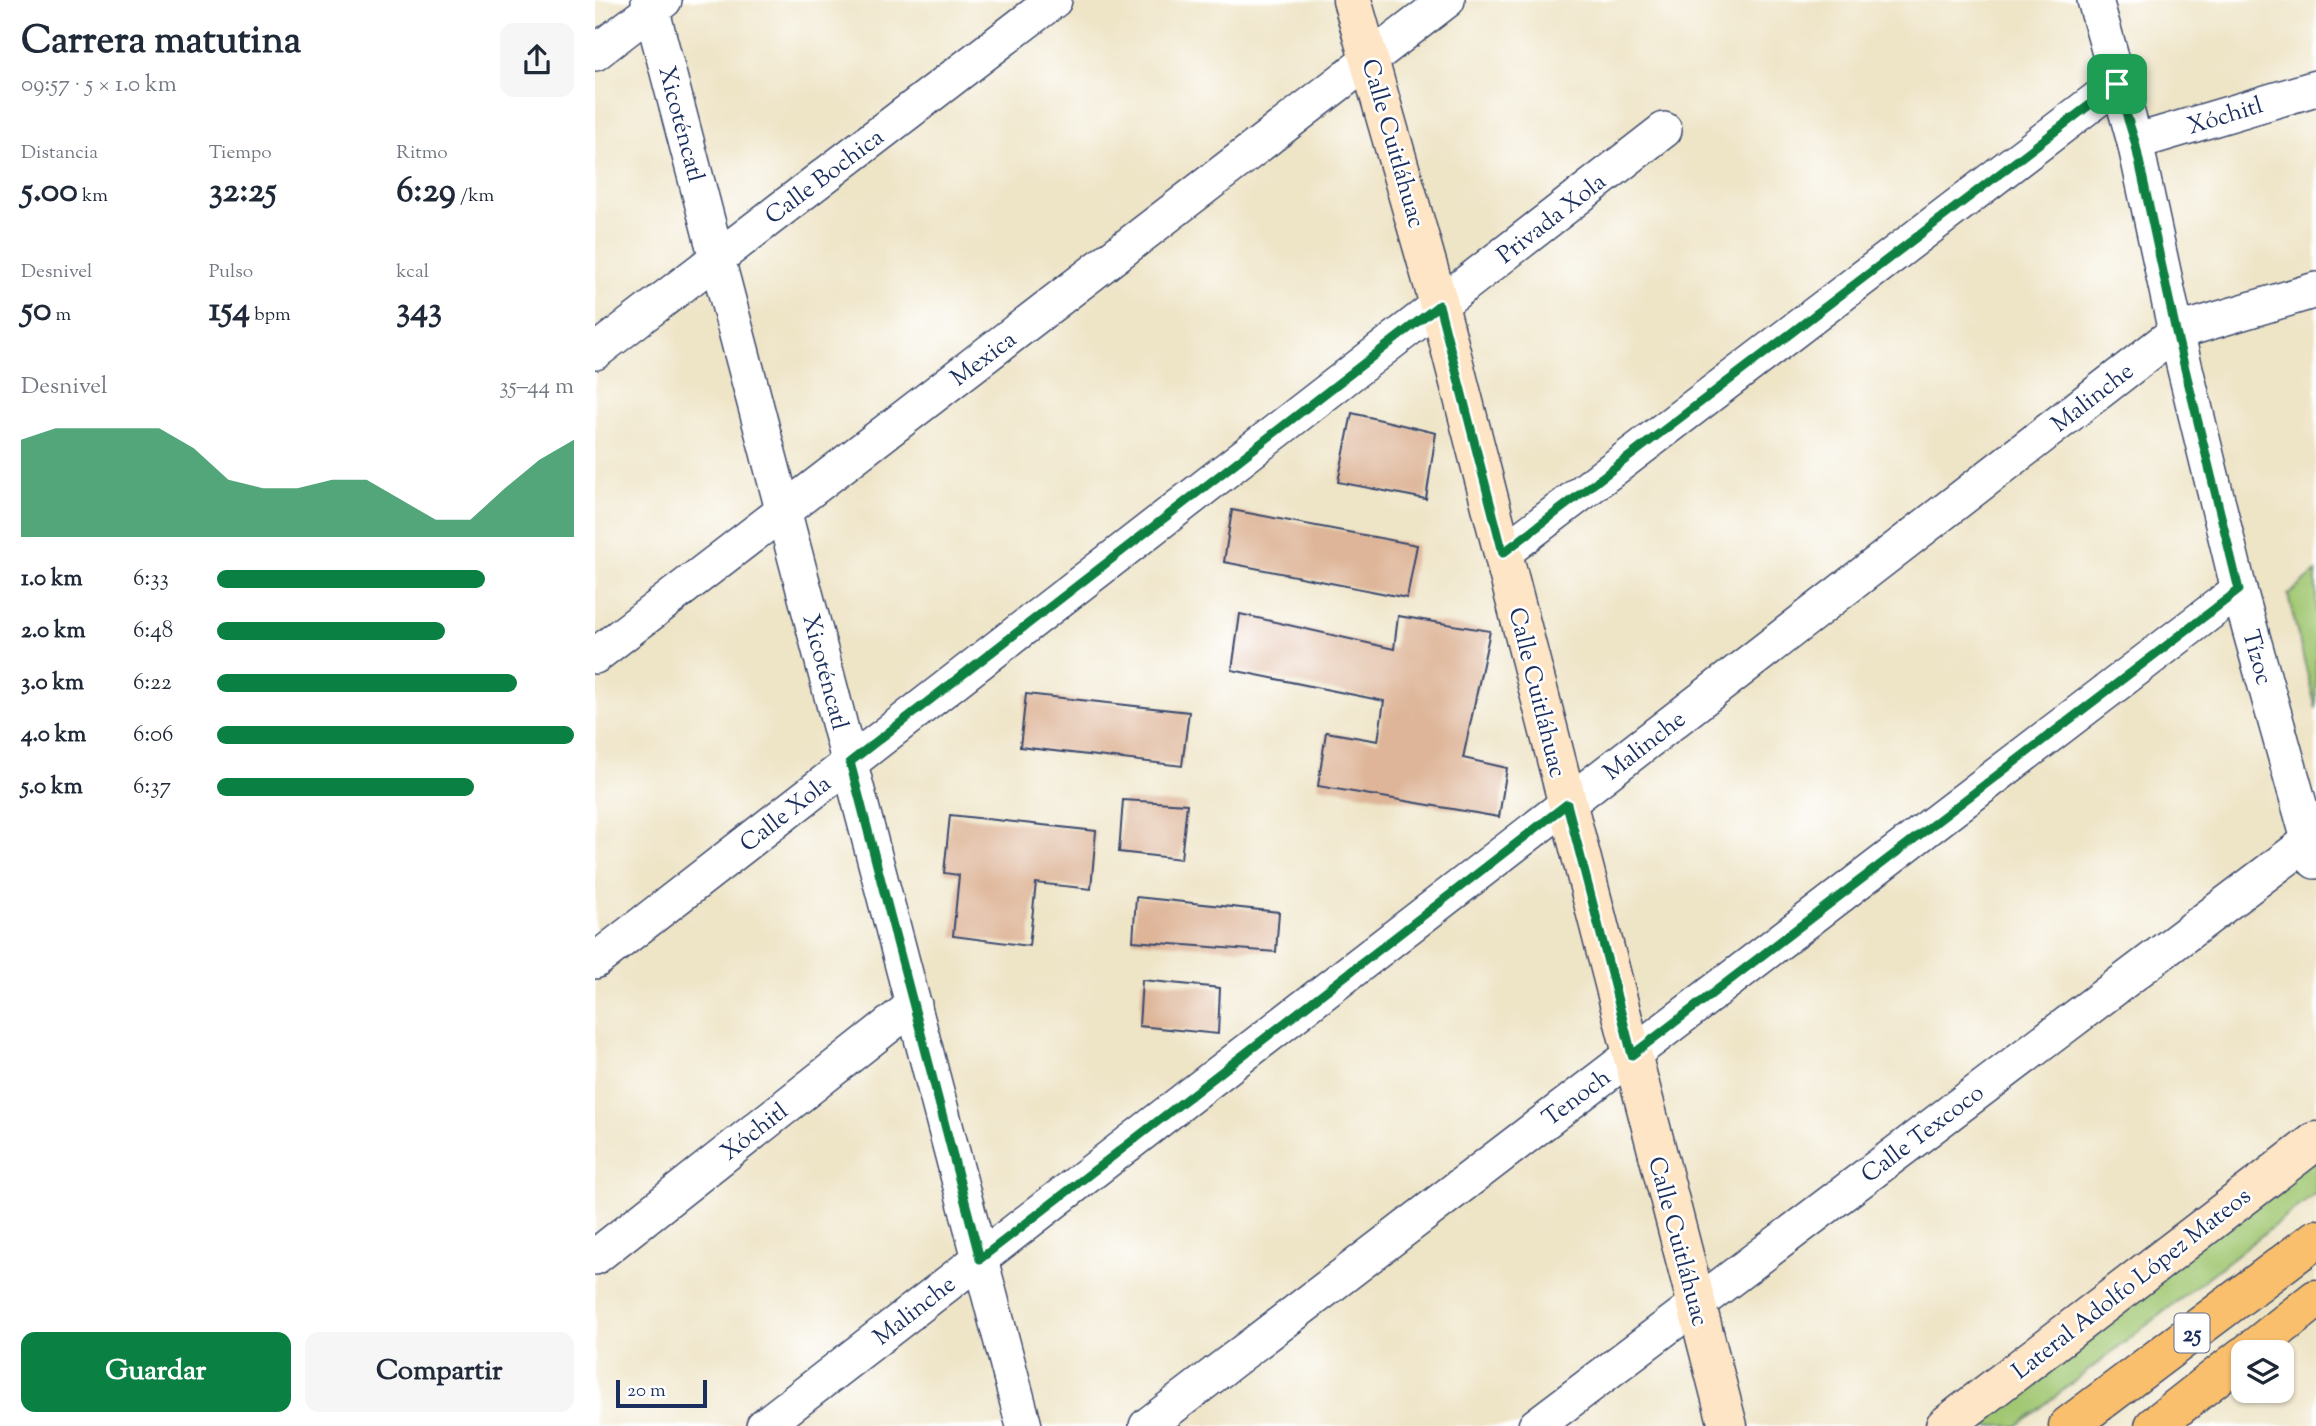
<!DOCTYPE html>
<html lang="es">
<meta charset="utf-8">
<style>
body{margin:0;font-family:"Sorts Mill Goudy",serif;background:#f6f6f7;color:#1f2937;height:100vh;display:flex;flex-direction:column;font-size:26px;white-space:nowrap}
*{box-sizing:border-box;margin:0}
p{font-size:23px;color:#747a83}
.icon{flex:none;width:38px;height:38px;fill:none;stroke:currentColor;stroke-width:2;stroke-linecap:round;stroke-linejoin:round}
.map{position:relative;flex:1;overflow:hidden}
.panel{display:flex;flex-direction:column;background:#fff;width:595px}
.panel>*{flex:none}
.controls{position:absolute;left:1636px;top:1340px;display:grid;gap:14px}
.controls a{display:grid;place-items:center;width:63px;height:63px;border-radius:14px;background:#fff;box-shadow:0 2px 5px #0004;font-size:35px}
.scale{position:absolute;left:21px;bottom:18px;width:91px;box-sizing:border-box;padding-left:7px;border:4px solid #1b2f5e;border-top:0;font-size:19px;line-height:24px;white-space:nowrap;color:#1b2f5e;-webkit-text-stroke:5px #fff;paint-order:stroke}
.pin{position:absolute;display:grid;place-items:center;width:60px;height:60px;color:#fff;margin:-30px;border-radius:14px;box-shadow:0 4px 10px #0006}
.round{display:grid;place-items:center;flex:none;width:74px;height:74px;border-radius:14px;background:#f6f6f7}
.head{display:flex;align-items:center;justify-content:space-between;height:119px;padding:0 21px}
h1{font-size:38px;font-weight:800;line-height:52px}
.figures{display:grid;grid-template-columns:repeat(3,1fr);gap:10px;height:119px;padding:7px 21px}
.figures div{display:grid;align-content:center}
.figures b{font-size:35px;font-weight:800}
.figures small{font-size:19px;font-weight:400}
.figures p{font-size:19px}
.chart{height:196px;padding:14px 21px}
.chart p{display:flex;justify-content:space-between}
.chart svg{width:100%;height:126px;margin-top:7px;fill:#0b8043;opacity:.7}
.cta{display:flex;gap:14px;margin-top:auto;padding:14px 21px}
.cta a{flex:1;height:80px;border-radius:14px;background:#0b8043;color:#fff;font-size:28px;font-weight:800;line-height:80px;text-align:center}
.cta a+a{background:#f6f6f7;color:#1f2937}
ul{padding:0 21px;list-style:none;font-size:23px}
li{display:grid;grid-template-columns:112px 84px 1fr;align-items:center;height:52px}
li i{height:18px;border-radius:9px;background:#0b8043}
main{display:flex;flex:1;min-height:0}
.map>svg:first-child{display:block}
</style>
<main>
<section class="panel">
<div class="head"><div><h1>Carrera matutina</h1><p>09:57 · 5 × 1.0 km</p></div><a class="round"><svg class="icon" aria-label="share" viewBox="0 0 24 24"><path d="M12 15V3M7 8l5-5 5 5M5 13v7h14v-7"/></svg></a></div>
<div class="figures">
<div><p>Distancia</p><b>5.00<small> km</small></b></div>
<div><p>Tiempo</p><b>32:25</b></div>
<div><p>Ritmo</p><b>6:29<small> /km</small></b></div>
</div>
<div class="figures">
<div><p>Desnivel</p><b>50<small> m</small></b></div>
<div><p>Pulso</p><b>154<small> bpm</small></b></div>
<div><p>kcal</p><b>343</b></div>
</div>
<div class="chart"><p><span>Desnivel</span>35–44 m</p>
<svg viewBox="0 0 160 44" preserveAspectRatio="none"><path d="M0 44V10L10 6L20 6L30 6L40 6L50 13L60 24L70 27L80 27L90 24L100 24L110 31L120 38L130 38L140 27L150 17L160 10V44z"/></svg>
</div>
<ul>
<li><b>1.0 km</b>6:33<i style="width:75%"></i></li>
<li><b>2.0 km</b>6:48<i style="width:64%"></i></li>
<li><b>3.0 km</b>6:22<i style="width:84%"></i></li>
<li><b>4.0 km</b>6:06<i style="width:100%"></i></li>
<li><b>5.0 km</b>6:37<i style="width:72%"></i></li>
</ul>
<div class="cta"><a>Guardar</a><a>Compartir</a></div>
</section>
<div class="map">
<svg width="1721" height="1426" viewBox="0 0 1721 1426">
<rect width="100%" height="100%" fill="#fff"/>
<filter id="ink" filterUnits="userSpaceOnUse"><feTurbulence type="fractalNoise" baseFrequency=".0143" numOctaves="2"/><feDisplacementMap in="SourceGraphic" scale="14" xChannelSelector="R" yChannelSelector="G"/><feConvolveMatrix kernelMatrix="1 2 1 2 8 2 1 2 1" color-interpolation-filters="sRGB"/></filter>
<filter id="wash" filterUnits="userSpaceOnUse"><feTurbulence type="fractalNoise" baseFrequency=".00686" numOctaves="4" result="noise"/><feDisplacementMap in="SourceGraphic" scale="28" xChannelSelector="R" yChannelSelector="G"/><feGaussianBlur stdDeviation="1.57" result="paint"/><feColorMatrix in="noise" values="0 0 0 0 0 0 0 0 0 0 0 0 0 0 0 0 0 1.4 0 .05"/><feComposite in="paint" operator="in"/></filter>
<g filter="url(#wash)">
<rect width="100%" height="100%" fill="#eee4c6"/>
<g fill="#a1c772" stroke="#5e7b68" stroke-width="2">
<path d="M1721,572v137l-28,-114z"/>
<path d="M1721,1148v45l-299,233h-58z"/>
</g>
<g id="blocks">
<g fill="#deb598">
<path d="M757,413l84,20 -10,66 -88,-17z"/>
<path d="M637,510l185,35 -10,53 -183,-36z"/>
<path d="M645,614l154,35 4,-33 92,15 -27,127 44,10 -8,49 -181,-31 8,-54 52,9 6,-40 -152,-31z"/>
<path d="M431,694l163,18 -7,54 -162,-19z"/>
<path d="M528,800l64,4 -6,55 -62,-7z"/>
<path d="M355,815l146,16 -5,58 -55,-6 -7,63 -76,-10 6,-61 -15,-2z"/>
<path d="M541,897l143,15 -3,40 -143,-11z"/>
<path d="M547,980l78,8 -2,46 -79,-8z"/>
</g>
</g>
</g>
<g filter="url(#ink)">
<use href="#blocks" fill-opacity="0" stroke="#3b4a6e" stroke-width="2"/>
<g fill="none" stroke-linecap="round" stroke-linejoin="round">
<defs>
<g id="street">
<path d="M54,0l375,1426"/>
<path d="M1500,0l40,142 41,190 63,258 76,271"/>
<path d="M0,53l69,-53"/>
<path d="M1540,142l181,-54"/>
<path d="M0,352l459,-352"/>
<path d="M908,553l614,-469"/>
<path d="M0,656l852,-656"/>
<path d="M0,961l1069,-831"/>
<path d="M0,1257l319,-252"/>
<path d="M169,1426l1412,-1094 140,-42"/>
<path d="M552,1426l1092,-836"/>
<path d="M941,1426l773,-585"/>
</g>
<g id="secondary">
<path d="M757,0l87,305 289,1121"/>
<path d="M1350,1426l371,-285"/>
</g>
<g id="primary">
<path d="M1653,1353l68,-54"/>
<path d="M1473,1426l248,-187"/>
<path d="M1559,1426l89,-70"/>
</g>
</defs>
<use href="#street" stroke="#3b4a6e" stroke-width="38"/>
<use href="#secondary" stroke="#3b4a6e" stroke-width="41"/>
<use href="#primary" stroke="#3b4a6e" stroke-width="41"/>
<use href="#street" stroke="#fff" stroke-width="35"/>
<use href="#secondary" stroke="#fde5c5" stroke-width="38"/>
<use href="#primary" stroke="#f9bf6d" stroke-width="38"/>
</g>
</g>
<g fill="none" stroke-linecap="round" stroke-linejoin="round" filter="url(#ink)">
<defs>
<path id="route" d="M1522,84l18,58 41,190 63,258 -607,465 -65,-251 -587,455 -130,-497 589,-457 64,248z"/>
</defs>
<use href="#route" stroke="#fff" stroke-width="14"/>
<use href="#route" stroke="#0b8043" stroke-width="9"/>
</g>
<g text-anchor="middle" stroke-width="5" stroke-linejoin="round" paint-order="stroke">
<rect fill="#fff" stroke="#5f6d8e" stroke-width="2" x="1579.5" y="1313.5" width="35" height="39" rx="5"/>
<g font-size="23" font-weight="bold" fill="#1b2f5e">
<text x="1597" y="1341">25</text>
</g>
<g font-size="24" fill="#1b2f5e" stroke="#fff">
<text transform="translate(1630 115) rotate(-17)" y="8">Xóchitl</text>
<text transform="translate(87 124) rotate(75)" y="8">Xicoténcatl</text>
<text transform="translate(799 143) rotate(74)" y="8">Calle Cuitláhuac</text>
<text transform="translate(229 176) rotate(-37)" y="8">Calle Bochica</text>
<text transform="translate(956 218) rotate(-38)" y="8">Privada Xola</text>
<text transform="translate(388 358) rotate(-37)" y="8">Mexica</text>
<text transform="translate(1497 397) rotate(-38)" y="8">Malinche</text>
<text transform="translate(1663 657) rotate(74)" y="8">Tízoc</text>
<text transform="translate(231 672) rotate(75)" y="8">Xicoténcatl</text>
<text transform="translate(943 692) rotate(76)" y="8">Calle Cuitláhuac</text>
<text transform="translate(1049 745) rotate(-38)" y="8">Malinche</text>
<text transform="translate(190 813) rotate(-38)" y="8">Calle Xola</text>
<text transform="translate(981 1097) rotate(-37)" y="8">Tenoch</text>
<text transform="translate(159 1131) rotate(-38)" y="8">Xóchitl</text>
<text transform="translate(1327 1133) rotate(-37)" y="8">Calle Texcoco</text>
<text transform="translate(1084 1241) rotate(75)" y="8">Calle Cuitláhuac</text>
<text transform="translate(1536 1283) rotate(-38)" y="8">Lateral Adolfo López Mateos</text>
<text transform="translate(319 1310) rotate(-38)" y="8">Malinche</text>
</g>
</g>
</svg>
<div class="controls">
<a><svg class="icon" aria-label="layers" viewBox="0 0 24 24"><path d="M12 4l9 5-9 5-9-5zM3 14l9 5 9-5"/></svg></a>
</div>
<div class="scale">20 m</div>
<div class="pin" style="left:1522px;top:84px;background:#1e9e55"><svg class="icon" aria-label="arrive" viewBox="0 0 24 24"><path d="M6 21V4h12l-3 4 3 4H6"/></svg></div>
</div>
</main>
